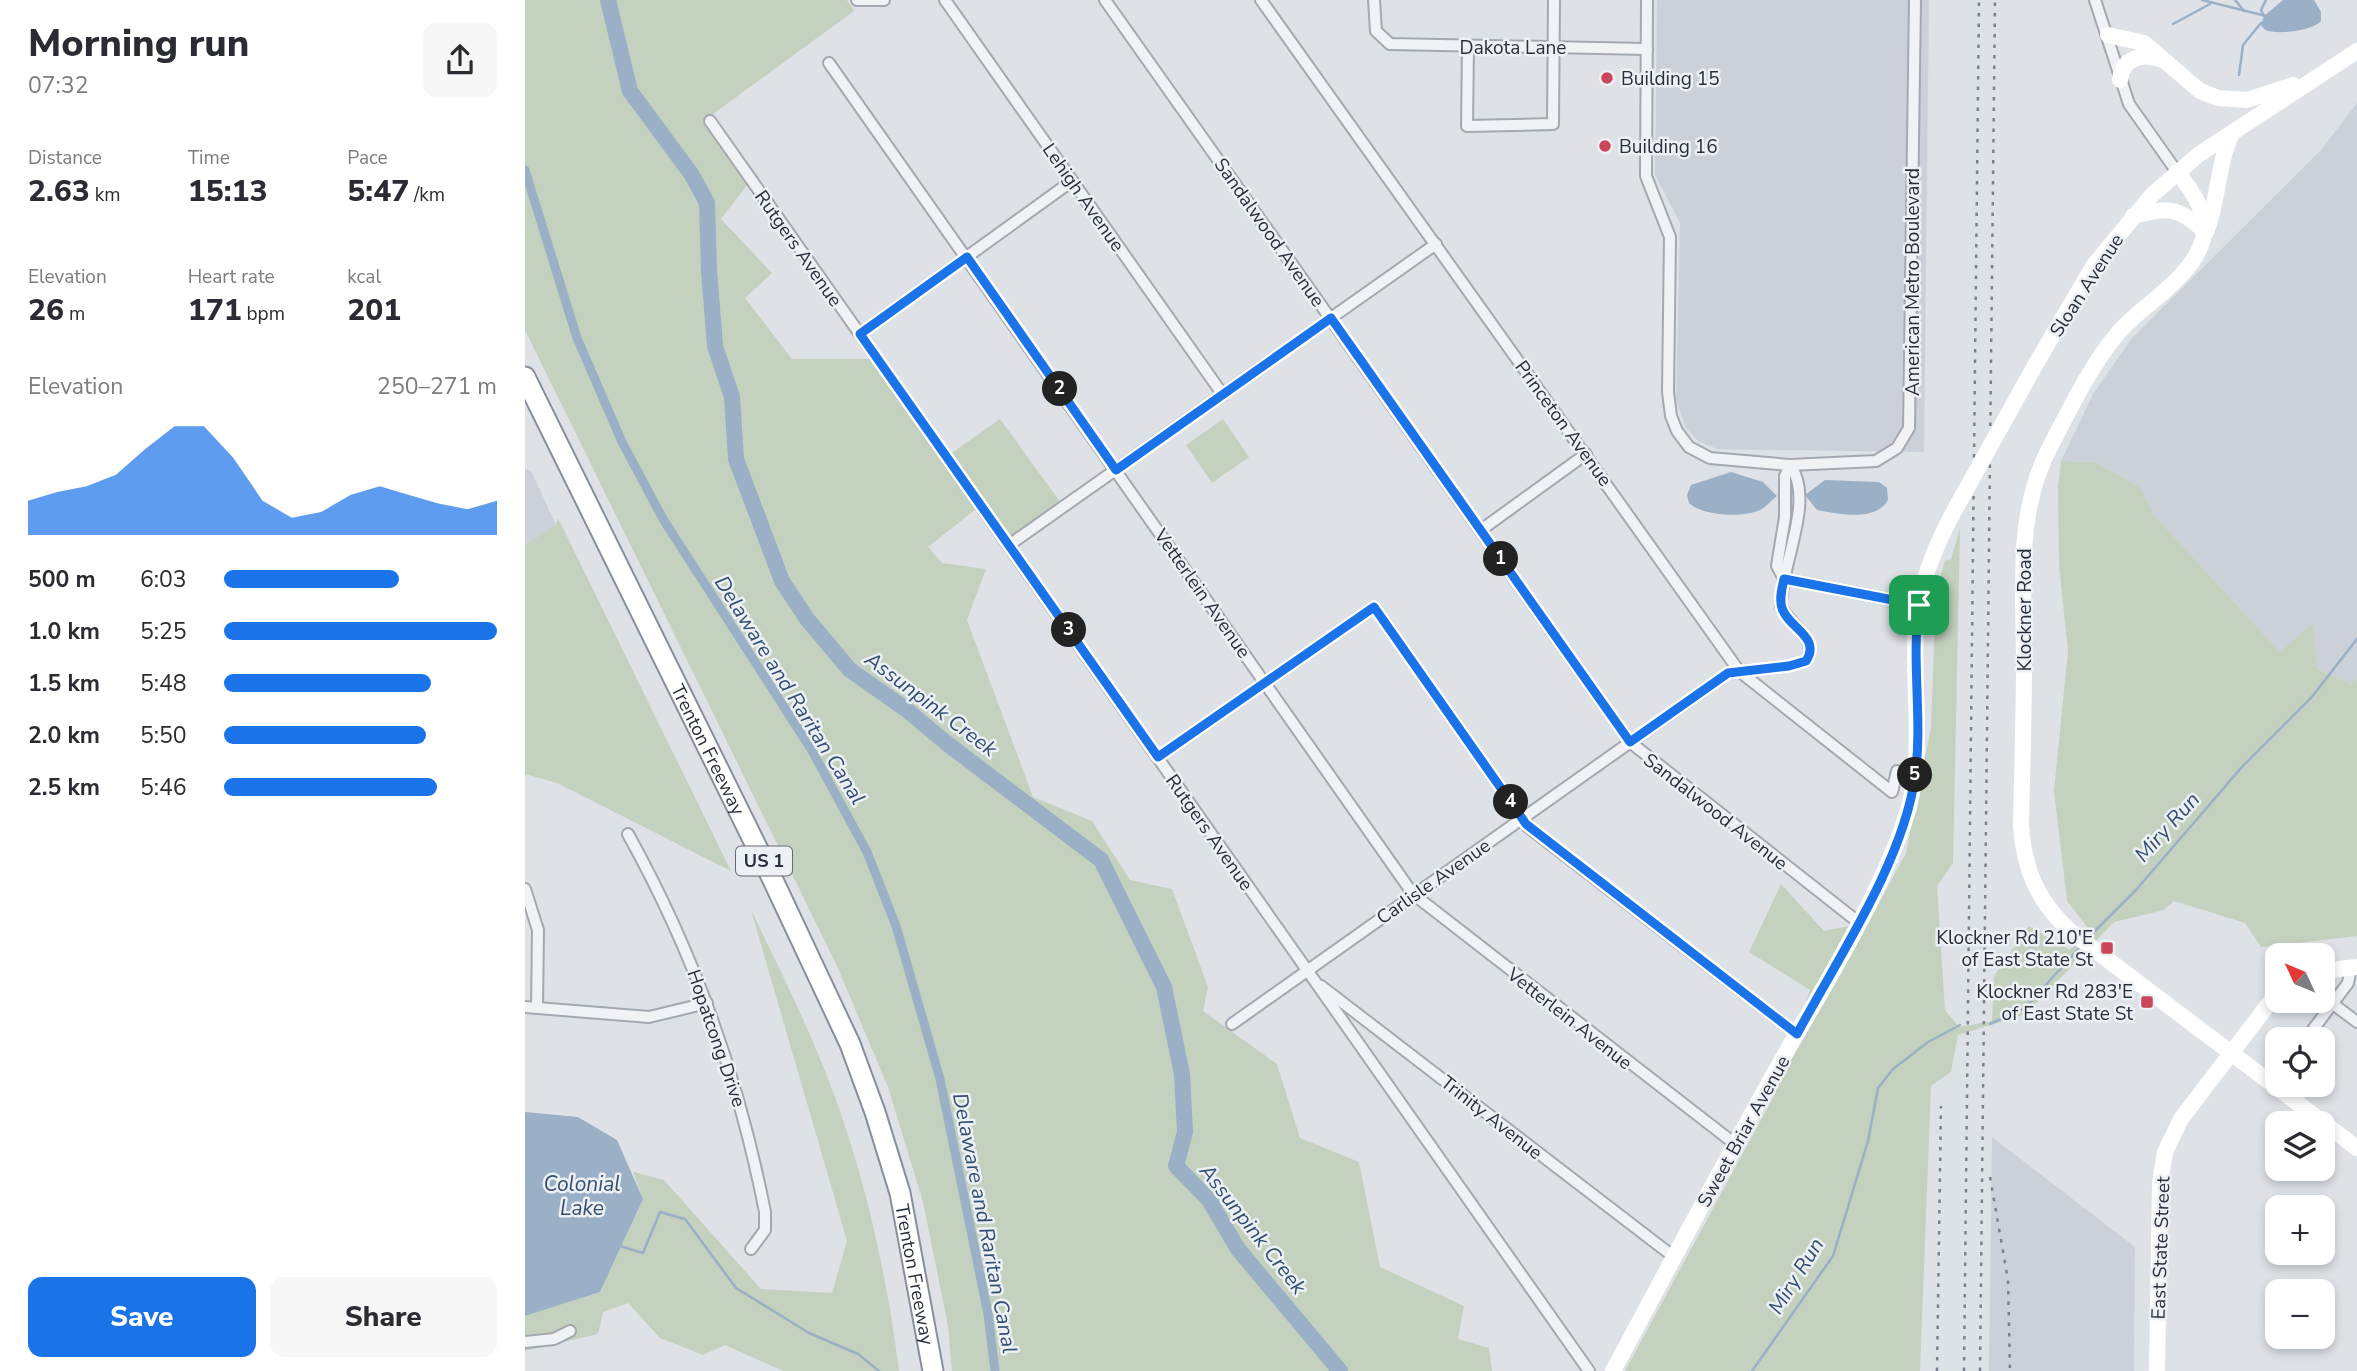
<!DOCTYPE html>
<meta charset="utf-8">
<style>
body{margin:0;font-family:"Nunito Sans",sans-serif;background:#f7f7f7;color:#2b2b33;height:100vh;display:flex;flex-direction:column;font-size:26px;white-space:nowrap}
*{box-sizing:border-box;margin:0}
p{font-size:23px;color:#7c7c81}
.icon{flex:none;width:38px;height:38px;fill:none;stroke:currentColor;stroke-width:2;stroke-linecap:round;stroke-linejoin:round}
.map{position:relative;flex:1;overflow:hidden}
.details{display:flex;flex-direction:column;background:#fff;width:525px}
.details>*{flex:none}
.needle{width:46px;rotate:314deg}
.fabs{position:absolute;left:1740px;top:943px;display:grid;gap:14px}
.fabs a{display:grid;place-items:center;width:70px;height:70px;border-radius:14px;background:#fff;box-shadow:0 4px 10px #0003;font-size:35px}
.pin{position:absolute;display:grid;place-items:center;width:60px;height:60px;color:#fff;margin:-30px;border-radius:14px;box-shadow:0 4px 10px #0006}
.km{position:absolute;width:35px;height:35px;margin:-18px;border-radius:50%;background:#222;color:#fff;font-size:19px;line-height:35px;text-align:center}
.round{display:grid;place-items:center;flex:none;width:74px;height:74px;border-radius:14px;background:#f7f7f7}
.headline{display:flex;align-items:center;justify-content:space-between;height:119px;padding:0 28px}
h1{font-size:38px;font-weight:800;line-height:52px}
.metrics{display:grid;grid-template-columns:repeat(3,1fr);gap:10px;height:119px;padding:7px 28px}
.metrics div{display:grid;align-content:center}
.metrics b{font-size:30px;font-weight:800}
.metrics small{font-size:19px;font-weight:400}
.metrics p{font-size:19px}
.chart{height:196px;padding:14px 28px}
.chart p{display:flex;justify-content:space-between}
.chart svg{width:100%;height:126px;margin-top:7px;fill:#1a73e8;opacity:.7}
.primary-button{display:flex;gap:14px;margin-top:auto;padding:14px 28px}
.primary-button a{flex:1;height:80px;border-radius:14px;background:#1a73e8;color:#fff;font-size:28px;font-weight:800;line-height:80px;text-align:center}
.primary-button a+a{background:#f7f7f7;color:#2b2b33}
ul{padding:0 28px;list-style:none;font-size:23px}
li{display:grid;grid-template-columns:112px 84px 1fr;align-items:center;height:52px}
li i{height:18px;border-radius:9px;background:#1a73e8}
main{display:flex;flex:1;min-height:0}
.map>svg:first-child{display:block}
</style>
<main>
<section class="details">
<div class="headline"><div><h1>Morning run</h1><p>07:32</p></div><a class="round"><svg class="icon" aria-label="share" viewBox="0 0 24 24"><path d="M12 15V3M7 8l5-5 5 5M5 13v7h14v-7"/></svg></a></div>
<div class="metrics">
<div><p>Distance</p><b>2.63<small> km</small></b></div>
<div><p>Time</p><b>15:13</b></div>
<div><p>Pace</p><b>5:47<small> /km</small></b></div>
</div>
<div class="metrics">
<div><p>Elevation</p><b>26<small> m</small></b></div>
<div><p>Heart rate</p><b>171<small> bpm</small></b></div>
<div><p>kcal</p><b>201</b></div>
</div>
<div class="chart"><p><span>Elevation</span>250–271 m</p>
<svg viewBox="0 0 160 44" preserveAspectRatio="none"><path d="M0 44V32L10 29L20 27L30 23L40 14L50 6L60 6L70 17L80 32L90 38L100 36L110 30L120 27L130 30L140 33L150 35L160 32V44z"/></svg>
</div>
<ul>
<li><b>500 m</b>6:03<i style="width:64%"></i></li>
<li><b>1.0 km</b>5:25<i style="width:100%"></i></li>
<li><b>1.5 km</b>5:48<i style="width:76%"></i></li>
<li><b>2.0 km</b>5:50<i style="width:74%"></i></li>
<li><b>2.5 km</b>5:46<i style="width:78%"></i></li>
</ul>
<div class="primary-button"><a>Save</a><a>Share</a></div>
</section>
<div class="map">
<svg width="1832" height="1371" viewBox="0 0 1832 1371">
<rect width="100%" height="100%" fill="#dee2e7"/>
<g fill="#ccd1d9">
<path d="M1132,0h272l-5,452 -207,-3 -19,-8 -12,-13 -10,-28 4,-177 -25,-48z"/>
<path d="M1832,103v576l-6,5 -71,-32 -126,-137 -14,-28 -45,-25 -34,-1 32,-67 39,-56 189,-188z"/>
<path d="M0,468l7,5 24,52 -31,20z"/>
<path d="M1467,1137l143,110 -1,124h-145z"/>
</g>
<g fill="#c4d1bf">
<path d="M0,0h322l7,11 -145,106 39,67 -27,35 51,54 -27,25 47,61h85l69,98 54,-38 66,91 -55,40 -31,-44 -52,41 14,16 44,6 -19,51 66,177 59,24 38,59 42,9 36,98 -5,24 74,53 23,74 59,24 21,105 84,39 -6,33 31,9 3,23h-540l-4,-45 -25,-124 -35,-115 -51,-121 -312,-636z"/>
<path d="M698,419l26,38 -37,26 -26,-38z"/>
<path d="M1536,461l34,1 45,25 14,28 126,137 33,-29 4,46 34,15 6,-5v257l-96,11 -16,-24 -71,-22 -10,9 -50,12 -88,92 -68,21 -7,37 -20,14 -11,285h-295l150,-277 35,-104 -61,-38 32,-68 43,47 45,-9 37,-69 25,-125 5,-137 9,-30 6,-2 9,-31 -7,335 -16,23 8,124 14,17 33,-6 2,-45 35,-50 41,24 18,-22 -21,-27 -13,-110 14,-140 -9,-85 -1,-80z"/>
<path d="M33,518l173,353 -174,-88 -32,-9v-229l31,-20z"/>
<path d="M226,910c34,70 70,142 94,216 26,78 44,164 54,245h-116l-58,-26 -22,10 -43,-17 -32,-35 -25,9 -5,22 -73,17v-35l75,-24 43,-93 -10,-27 31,8 97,109 71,4 15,-52z"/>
</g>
<g fill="#9ab0c6">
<path d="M1758,0h31l7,12v9c-9,10 -44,14 -56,9l-4,-5 3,-9z"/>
<path d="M1206,472l32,10 14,14c-6,4 -10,11 -17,14 -17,8 -58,6 -71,-7l-2,-8 4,-10z"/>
<path d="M1300,480l54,2 8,6 1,12c-12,22 -50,14 -71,10l-12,-15z"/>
<path d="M0,1112l53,5 39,23 26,59 -43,93 -75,24z"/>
</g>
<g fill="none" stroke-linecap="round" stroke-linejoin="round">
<g stroke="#9ab0c6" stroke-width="2.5">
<path d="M1677,0l64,16"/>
<path d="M1710,0l9,11"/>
<path d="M1739,16l-3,-6 5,-10"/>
<path d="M1648,24l37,-20"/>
<path d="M1714,75l4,-30 18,-22"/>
<path d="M1563,938l48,-48 105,-122 70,-70 46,-59"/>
<path d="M1465,1024l35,-16 56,-62"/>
<path d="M95,1246l23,7 17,-41 25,7 51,69 73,45 49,21 21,17"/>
<path d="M1227,1371l81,-115 35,-115 10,-53 15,-19 35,-27 32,-17"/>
</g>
<path stroke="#9ab0c6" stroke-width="9" d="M0,170l52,168 45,104 41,77 148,230 56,103 29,74 44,153 48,235 7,57"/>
<path stroke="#9ab0c6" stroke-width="16" d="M83,0l22,91 62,84 15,28 2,67 6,76 17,51 4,62 46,122 25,38 43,51 57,40 38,32 156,118 63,127 18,87 3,58 -9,34 33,34 29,49 102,122"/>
<defs>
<g id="street">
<path d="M332,0h27"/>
<path d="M420,0l278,395"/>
<path d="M580,0l525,742 228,180"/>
<path d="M736,0l478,671 153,121 5,-21"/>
<path d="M849,0l2,31 14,13 257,5"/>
<path d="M1122,0l-1,176 24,61 -2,155 3,24 6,15 12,16 21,11 80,7 86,-4 21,-13 12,-20 6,-428"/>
<path d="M1570,0l34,104 48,68"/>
<path d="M943,47l-1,79 86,-2 1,-124"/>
<path d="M304,63l584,831 322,250"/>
<path d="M185,121l879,1250"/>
<path d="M335,334l212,-153"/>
<path d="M956,530l105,-76"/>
<path d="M484,545l427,-301"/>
<path d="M1259,579l135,26"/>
<path d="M1259,579l-7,-13 8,-49v-41l5,-11"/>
<path d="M633,757l216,-150 154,220 269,207"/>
<path d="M103,834c66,119 111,245 137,378v18l-14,19"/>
<path d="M0,889l13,41 -1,78"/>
<path d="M796,986l353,271"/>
<path d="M1808,1004l24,18"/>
<path d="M0,1007l124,10 58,-14"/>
<path d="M707,1024l496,-351 61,-7 17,-5c15,-22 -18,-36 -25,-55 -1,-40 35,-106 9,-141"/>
<path d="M1780,1040l43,-57 3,-16"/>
<path d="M0,1342l29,-3 16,-8"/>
</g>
<g id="highway">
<path id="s1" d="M0,377l247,501 78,166 25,68 25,81 33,178"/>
</g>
</defs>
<use href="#street" stroke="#a4a9b1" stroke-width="14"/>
<use href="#highway" stroke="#868f9d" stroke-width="23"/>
<use href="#street" stroke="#f0f2f6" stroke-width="10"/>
<g stroke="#fff" stroke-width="16">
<path d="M1583,35l36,8 56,48 18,7 29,2 46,-15"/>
<path d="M1595,80c2,-22 23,-28 42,-20"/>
<path d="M1652,172c14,17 33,43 26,67 -11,40 -59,64 -85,94 -28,33 -48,76 -68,114 -35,66 -26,142 -26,214 0,55 -2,110 -3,165 3,44 17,76 50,106l286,216"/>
<path d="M1608,216c34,-8 44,-11 71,15"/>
<path d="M1681,232c13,-33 11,-67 26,-99"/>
<path d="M1512,362l57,-97 58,-70 46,-40 159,-104"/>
<path d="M1797,971l35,-4"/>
<path d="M1088,1371c55,-103 110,-206 167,-308 44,-77 94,-156 124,-240 23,-65 7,-133 12,-200 4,-42 21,-82 42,-119"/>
<path d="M1632,1371l3,-188 5,-31 16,-33 96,-126"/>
</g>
<use href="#highway" stroke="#fff" stroke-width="19"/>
<g stroke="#788190" stroke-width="2.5" stroke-dasharray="3.5 7" stroke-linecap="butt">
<path d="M1465,1177l18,103 2,91"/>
<path d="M1412,1371l4,-265"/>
<path d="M1439,1371l15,-1371"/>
<path d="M1455,1371l15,-1371"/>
</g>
<path stroke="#fff" stroke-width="16" d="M1433,504l79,-142"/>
</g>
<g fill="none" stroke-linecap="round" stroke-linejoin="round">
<defs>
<path id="route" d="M442,257l149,213 215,-152 299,424 98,-69 61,-7 17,-5c16,-24 -19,-34 -24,-53 -3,-9 0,-20 2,-29l135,26c-8,57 4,115 -4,172 -12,85 -77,181 -118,257l-271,-210 -152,-217 -216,150 -298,-423z"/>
</defs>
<use href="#route" stroke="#fff" stroke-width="14"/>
<use href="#route" stroke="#1a73e8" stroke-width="9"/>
</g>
<g fill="#c9465b" stroke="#edf0f5" stroke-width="2.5">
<circle cx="1082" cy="78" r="7"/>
<circle cx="1080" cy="146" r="7"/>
<rect x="1575" y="941" width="14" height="14" rx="3.5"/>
<rect x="1615" y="995" width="14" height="14" rx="3.5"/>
</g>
<g text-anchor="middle" stroke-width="5" stroke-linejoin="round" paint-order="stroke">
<rect fill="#edf0f5" stroke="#636a74" stroke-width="2" x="211" y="846.5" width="56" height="29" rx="5"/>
<g font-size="18" font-weight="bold" fill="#28303d">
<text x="239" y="867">US 1</text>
</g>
<g font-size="19" fill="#28303d" stroke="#edf0f5">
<text x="988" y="54">Dakota Lane</text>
<text transform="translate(559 197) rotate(55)" y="7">Lehigh Avenue</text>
<text transform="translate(745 232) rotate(55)" y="7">Sandalwood Avenue</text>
<text transform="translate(274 248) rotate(55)" y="7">Rutgers Avenue</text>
<text transform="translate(1387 282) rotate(-90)" y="7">American Metro Boulevard</text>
<text transform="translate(1561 285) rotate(-57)" y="7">Sloan Avenue</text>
<text transform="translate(1039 423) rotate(54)" y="7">Princeton Avenue</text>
<text transform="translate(678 593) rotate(55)" y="7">Vetterlein Avenue</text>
<text transform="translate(1499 610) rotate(-90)" y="7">Klockner Road</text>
<text dy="7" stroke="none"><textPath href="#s1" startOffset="415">Trenton Freeway</textPath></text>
<text transform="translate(1191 811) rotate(38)" y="7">Sandalwood Avenue</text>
<text transform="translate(685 832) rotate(55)" y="7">Rutgers Avenue</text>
<text transform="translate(908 881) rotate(-35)" y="7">Carlisle Avenue</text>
<text transform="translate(1045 1018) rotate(38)" y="7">Vetterlein Avenue</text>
<text transform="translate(192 1038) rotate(71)" y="7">Hopatcong Drive</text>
<text transform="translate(967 1117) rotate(38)" y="7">Trinity Avenue</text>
<text transform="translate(1218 1131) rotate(-61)" y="7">Sweet Briar Avenue</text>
<text transform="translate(1635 1248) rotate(-88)" y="7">East State Street</text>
<text dy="7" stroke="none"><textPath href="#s1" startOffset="982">Trenton Freeway</textPath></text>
</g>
<g font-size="19" fill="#28303d" stroke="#edf0f5" text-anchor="start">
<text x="1096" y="85">Building 15</text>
<text x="1094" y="153">Building 16</text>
<text x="1568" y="944" text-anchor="end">Klockner Rd 210'E<tspan x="1568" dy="22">of East State St</tspan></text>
<text x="1608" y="998" text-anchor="end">Klockner Rd 283'E<tspan x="1608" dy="22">of East State St</tspan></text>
</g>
<g font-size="21" font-style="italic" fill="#334f70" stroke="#edf0f5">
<text transform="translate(265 690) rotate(58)" y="7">Delaware and Raritan Canal</text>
<text transform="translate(406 704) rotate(37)" y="7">Assunpink Creek</text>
<text transform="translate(1642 827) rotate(-48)" y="7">Miry Run</text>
<text x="57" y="1191">Colonial<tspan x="57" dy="24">Lake</tspan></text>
<text transform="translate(460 1223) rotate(79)" y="7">Delaware and Raritan Canal</text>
<text transform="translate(728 1229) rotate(52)" y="7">Assunpink Creek</text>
<text transform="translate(1271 1276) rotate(-58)" y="7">Miry Run</text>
</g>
</g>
</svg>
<div class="fabs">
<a><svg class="needle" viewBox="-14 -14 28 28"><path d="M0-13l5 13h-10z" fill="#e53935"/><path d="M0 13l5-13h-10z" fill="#7c7c81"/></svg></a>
<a><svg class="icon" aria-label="locate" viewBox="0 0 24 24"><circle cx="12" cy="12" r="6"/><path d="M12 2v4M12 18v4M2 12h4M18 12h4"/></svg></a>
<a><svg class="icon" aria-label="layers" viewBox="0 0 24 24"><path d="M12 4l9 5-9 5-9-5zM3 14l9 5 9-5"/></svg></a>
<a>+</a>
<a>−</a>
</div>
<div class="pin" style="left:1394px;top:605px;background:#1e9e55"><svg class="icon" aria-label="arrive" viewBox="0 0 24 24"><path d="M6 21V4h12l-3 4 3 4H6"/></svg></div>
<b class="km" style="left:976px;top:559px">1</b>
<b class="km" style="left:535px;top:389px">2</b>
<b class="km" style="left:544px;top:630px">3</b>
<b class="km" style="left:986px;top:802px">4</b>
<b class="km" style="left:1390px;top:775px">5</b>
</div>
</main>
